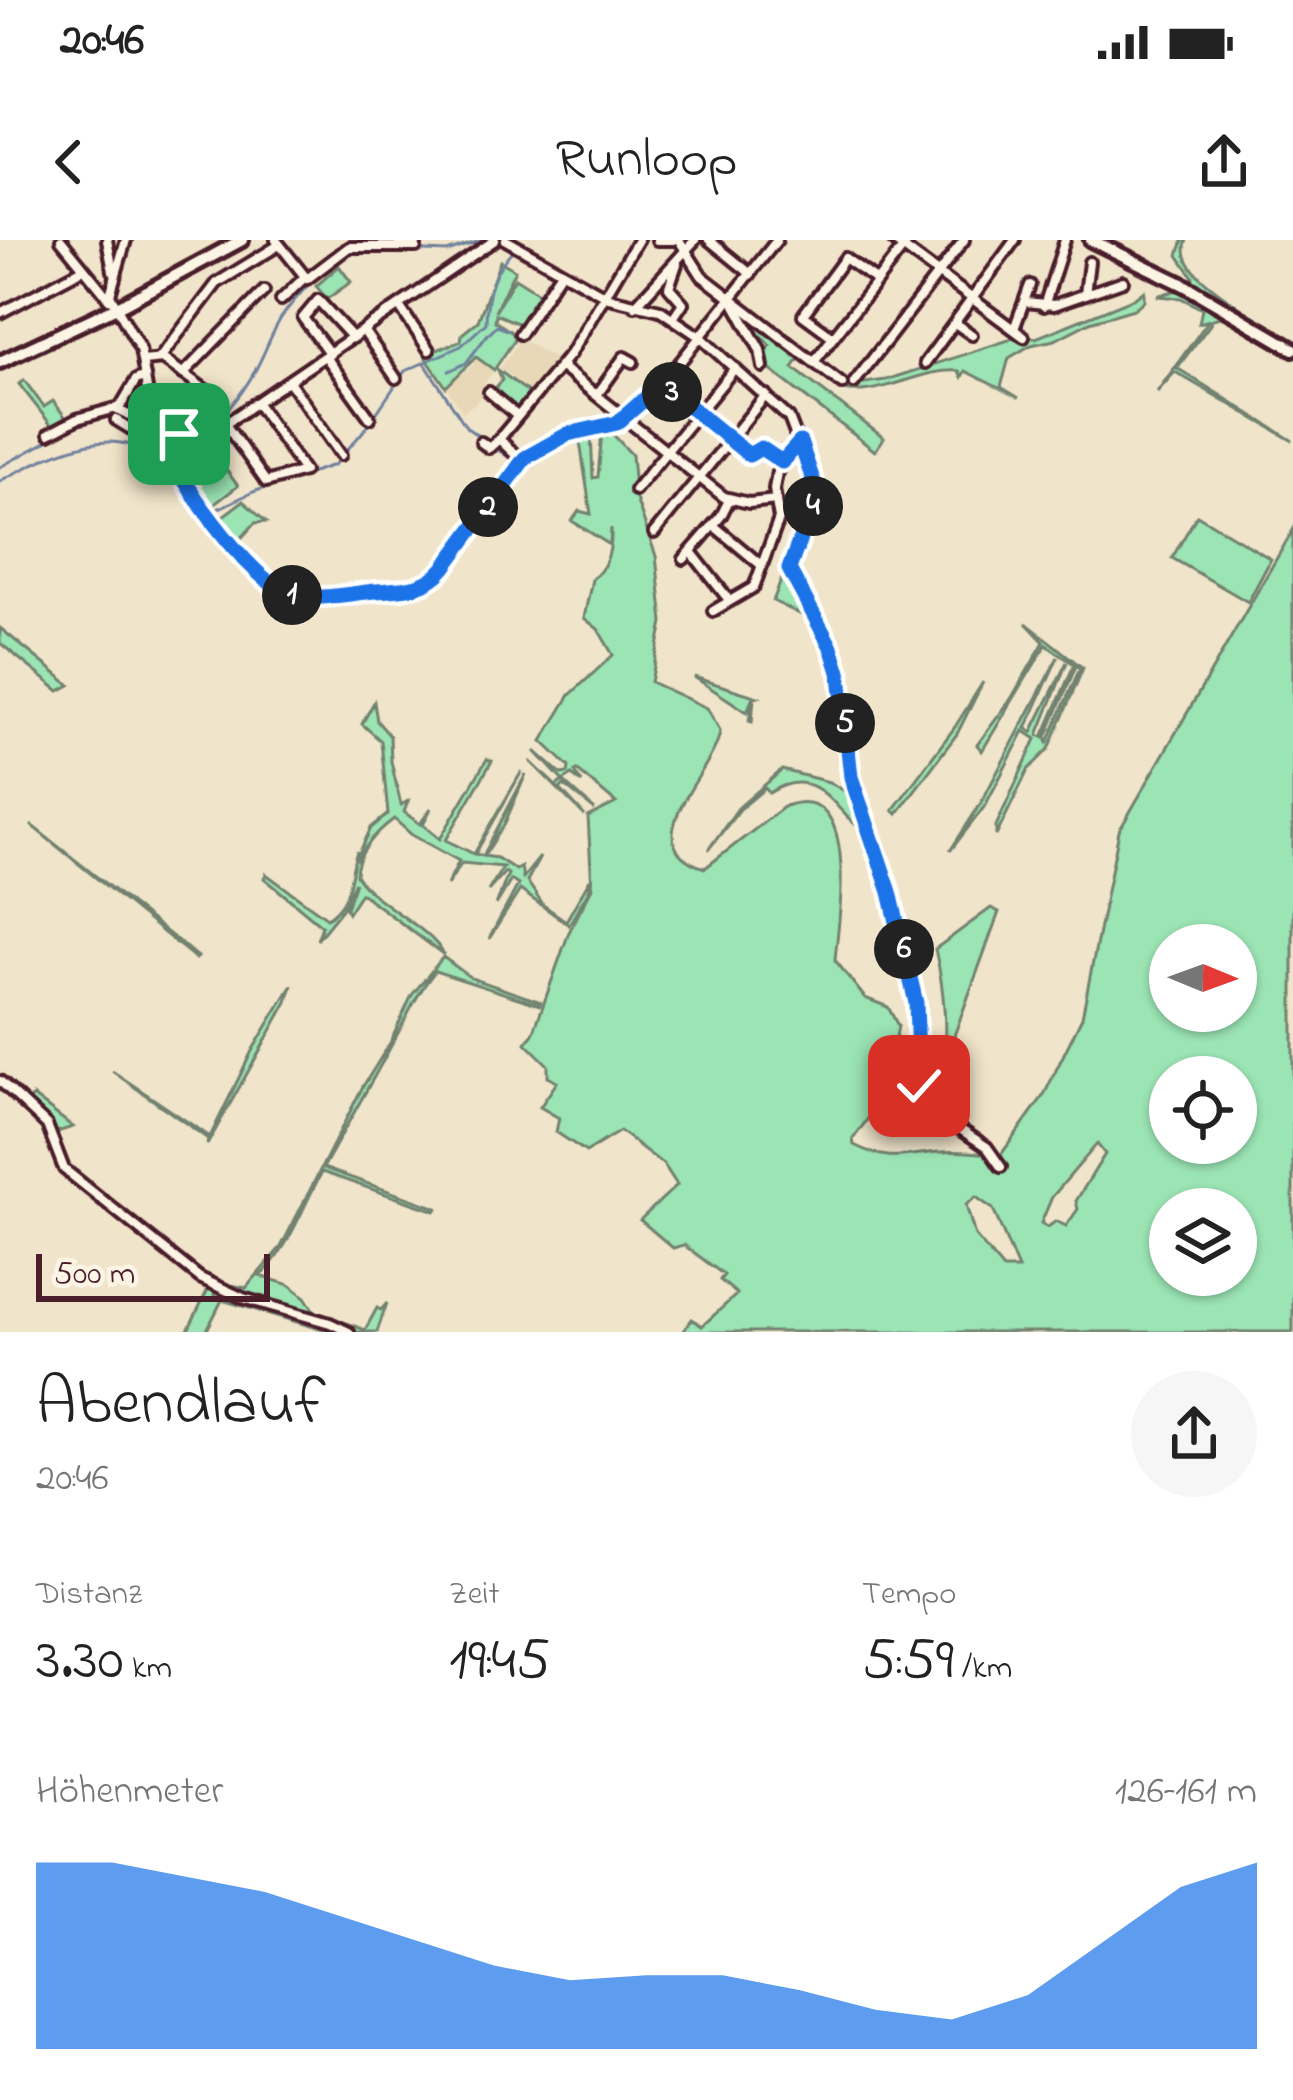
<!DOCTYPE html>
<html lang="de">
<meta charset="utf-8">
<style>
body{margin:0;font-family:"Indie Flower",sans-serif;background:#f6f6f6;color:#222;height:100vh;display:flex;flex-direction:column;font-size:45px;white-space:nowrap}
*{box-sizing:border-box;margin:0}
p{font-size:39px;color:#767676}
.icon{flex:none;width:66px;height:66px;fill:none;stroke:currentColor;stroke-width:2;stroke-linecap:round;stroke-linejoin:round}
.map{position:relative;height:1092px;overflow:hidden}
.details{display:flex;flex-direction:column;background:#fff;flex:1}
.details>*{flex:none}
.needle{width:78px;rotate:91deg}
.tools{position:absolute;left:1149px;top:684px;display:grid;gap:24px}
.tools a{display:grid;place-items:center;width:108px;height:108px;border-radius:50%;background:#fff;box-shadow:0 3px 9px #0004;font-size:60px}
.scale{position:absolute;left:36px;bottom:30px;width:234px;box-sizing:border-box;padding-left:12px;border:6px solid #4a1f2b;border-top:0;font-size:33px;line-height:42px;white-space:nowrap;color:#4a1f2b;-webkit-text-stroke:9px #fcf5e5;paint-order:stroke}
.pin{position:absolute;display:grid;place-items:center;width:102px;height:102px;color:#fff;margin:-51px;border-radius:24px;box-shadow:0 6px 18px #0006}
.km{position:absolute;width:60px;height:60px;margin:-30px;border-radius:50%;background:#222;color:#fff;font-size:33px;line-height:60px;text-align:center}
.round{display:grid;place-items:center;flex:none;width:126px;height:126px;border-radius:63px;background:#f6f6f6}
.headline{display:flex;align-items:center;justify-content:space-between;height:204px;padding:0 36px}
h1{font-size:66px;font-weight:600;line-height:90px}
.figures{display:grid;grid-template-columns:repeat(3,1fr);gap:18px;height:204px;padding:12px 36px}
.figures div{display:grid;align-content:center}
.figures b{font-size:60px;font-weight:600}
.figures small{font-size:33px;font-weight:400}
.figures p{font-size:33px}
.chart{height:336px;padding:24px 36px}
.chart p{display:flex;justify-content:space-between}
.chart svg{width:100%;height:216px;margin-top:12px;fill:#1a73e8;opacity:.7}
.status{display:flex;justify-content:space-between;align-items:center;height:84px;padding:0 60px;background:#fff;direction:ltr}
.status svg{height:33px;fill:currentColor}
header{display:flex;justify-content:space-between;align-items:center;height:156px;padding:0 36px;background:#fff;font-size:54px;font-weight:600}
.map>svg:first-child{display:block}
</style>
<div class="status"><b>20:46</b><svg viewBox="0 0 49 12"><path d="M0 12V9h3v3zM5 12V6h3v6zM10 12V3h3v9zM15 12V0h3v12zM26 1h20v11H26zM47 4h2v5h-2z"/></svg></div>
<header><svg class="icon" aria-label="back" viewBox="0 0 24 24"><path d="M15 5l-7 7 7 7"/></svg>Runloop<svg class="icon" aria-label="share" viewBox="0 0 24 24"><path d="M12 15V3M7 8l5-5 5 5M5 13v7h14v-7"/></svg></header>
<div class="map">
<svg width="1293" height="1092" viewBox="0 0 1293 1092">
<rect width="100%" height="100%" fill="#f0e4ca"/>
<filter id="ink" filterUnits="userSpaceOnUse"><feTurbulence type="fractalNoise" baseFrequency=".00833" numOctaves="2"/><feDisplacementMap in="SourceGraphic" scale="24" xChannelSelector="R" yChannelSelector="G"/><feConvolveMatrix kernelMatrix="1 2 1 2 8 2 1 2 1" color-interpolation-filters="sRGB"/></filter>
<g filter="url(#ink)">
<g fill="#e8d8b7">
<path d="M521,99l36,21 -23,34 -34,-26z"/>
<path d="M476,117l18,13 -13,18 4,6 -22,19 -17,-26 26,-21z"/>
</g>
<g fill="#9be4b4" stroke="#728270" stroke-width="3" fill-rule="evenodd">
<path d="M1183,0h4c-16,35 66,71 85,91l-83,-49 4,-5 -15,-22z"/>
<path d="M500,21l15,9 -20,41 20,-33 25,16 -18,31 -26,-11 -1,7 22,15 -23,34 -18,-13 -30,30 -20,-29 4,-6 31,-11 1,-7 16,-13z"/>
<path d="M339,26l12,16 -24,17 -11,-13z"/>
<path d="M1183,48l103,61v3l-4,1 -29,-21 -33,-15 -21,6 3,-14 -21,-11 -24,-2z"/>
<path d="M1144,51v10l-10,8 -44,13 -35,18 -24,5 -22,13 -8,29 18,11 -54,-27 -3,6 -3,-6c-35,-4 -82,27 -115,19 -12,-3 -22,-15 -31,-23l30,19 43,-6 123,-40 8,-7 19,5 99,-40z"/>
<path d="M742,71l58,46 -7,11 91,70 -9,13 -111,-86 -2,-7 8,-12 -9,-10 -4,4z"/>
<path d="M1208,81l3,2 -34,45 116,73 -118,-69 -18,20z"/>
<path d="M498,130l34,25 -14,15 -25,-19 9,-11z"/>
<path d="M24,140l20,27 9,-6 14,18 -13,10 -35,-45z"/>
<path d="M609,190l23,25 4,44 20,57 7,66 -12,60 56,26 13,22c-2,39 -94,114 -15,138l80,-62c78,-28 53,116 50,154l30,38 23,9 10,19 -13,69 -32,44 1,6c38,19 49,9 87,7 16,-2 34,1 51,2l6,13 6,-2 -4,-9 44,-61 38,-78 37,-186 174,-301v802h-610l9,-13 10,7 35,-32 -17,-14 4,-5 -40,-30 -11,3 -33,-28 37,-35 -13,-20 -44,-34 -34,21 -30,-20 3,-14 -19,-11 17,-25 -9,-5v-12l-22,-22 7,-9 36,-102 23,-44 -4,-71 28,-14 -39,-33 -2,2 7,11 -10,-8 -9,6 32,29 -31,-25 -4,4 25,27 -55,-55 26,25 7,-5 -28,-30 26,23 7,-1 1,-6 -27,-26 28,-46 43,-40 -15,-26 -14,-11 8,-39c16,-12 20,-32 19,-51l-1,17 -38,-24 7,-10 12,3 -12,-79 12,-3 2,46 5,-1 4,-46zM1170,705h66v66h-66zM1170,837h66v66h-66zM1097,904l8,10 -29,47 2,8 -12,17 -10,-5 -8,6 -7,-4 11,-26zM976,957l17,12 25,60h-15l-28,-33 -9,-31zM1170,969h66v66h-66z"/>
<path d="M207,204l31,42 -26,20 -31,-42z"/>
<path d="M243,261l23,21 -11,1 -18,20 -18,-24z"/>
<path d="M1197,275l74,44 -23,43 -76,-44z"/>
<path d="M784,333l5,3 27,46 -43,-21z"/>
<path d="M1026,383l57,45 -34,81 -21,21 -32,66v-10l40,-87 -12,-8 -39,75 -35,45 31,-48 77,-146 -32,71 6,4 35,-70 -29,73 5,2 31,-72 2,1 -30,71 2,5 32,-74 -34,-23 -64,106 -5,-6 34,-46 33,-57z"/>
<path d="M0,388l70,57 -11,6 -59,-48z"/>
<path d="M694,437l64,20 -4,1 -2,24 -3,-1 4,-24 -6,15z"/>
<path d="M983,442l-26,52 -60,80 -4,-4 62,-83z"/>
<path d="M374,462l3,19 13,15 1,25 10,44 7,-4 -4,11 16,12 11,-16 -8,17 17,14 47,-80 5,2 -46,79 28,14 48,-83 -47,83 8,2 43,-82 -22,51 -20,31 13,2 19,12 5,-3 2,11 17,-21 -13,24 16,24 23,16 24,-42 -1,11 -20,35 -49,-35 -31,49 29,-54 -7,-5 -15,25 12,-31 -3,-2 -17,19 15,-24 -41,-4 -15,22 12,-24 -47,-26 -18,-16c-18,13 -38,35 -38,56 21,32 73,50 88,80l-83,-62 -13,20 -2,-5 9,-26 -12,26 -26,32 5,-14 -58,-48 2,-4 61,44c27,-17 21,-41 30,-67l-1,9 15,-32 17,-14 -7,-73 -19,-17z"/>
<path d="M782,530l47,12 24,14 7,32c-27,-18 -42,-66 -91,-35l-4,-5 -25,21 -32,41 30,-42z"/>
<path d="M31,585l167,132 -2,2z"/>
<path d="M991,668l8,4 -52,143 -1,18 -24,22 -3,-18 23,-9c6,-36 2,-81 -7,-119z"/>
<path d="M443,717l28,21 70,24 -1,3 -105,-34c-19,23 -28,47 -43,73 -22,41 -46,82 -69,124l114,40 -2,3 -113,-39c-20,35 -33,78 -62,104l30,9 15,12 9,14 51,19 12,-22 4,2 6,-7 -10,29h-46l-109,-32 -16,32h-19l23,-47 5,5 -1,5 7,4 5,-15 20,4 35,-41 81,-159 28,-45 22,-48z"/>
<path d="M292,745l-5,17 -80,143 1,-6 -96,-68 98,66 42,-86z"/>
<path d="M33,856l40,31 -19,6 -27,-30z"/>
</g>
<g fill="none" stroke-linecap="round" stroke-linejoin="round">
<g stroke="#71829e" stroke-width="3">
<path d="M403,10l44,2 36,-12"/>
<path d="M490,93l7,-7 11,4"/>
<path d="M424,122l43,66 20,14"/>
<path d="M449,131l17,-8 22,-29"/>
<path d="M104,175l20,2"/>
<path d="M607,180h5"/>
<path d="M138,184c49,37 94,-11 118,-55 9,-16 15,-35 25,-51 11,-16 24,-30 37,-43"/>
<path d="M495,208l21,14"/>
<path d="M0,227l84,-46"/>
<path d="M0,241c81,-43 143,-70 195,27l7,2"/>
<path d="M211,272l42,-20 81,-27 33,-38 38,-56 56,-25 25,-23c0,-27 8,-54 27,-73"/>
</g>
<defs>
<g id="minor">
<path d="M61,0l48,59"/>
<path d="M107,0l6,31"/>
<path d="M126,0l-16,55 30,54 9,51 19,54 52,76 40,43 28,20 11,3 113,-8 22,-9 88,-118 34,-22 56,-14 12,-7 41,-37 112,-141"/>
<path d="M276,0l31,39 42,-32h67l-1,-7"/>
<path d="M506,0l103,58 51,12 40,27 89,81 28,74 -25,60 -3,17 42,78 9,28 11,102 39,115 24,98 6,100 11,20 56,37 14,20"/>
<path d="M657,0h16"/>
<path d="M679,0l23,36 140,108"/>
<path d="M709,0l42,34"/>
<path d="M893,0l131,97"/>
<path d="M1085,54l4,-32"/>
<path d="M281,60l24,-23"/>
<path d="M1026,62l28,3 69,-24"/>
<path d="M735,65l25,45 3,17"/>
<path d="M399,66l30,44"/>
<path d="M635,66l60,-66"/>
<path d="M1044,66l21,-66"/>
<path d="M0,73l83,-44"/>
<path d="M673,78l10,-15 -14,-16 8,-23"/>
<path d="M955,83l17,12"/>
<path d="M1014,89l16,-44"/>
<path d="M363,90l33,48"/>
<path d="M520,94l41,-62"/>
<path d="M833,97l-30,-22 42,-57 31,22"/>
<path d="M330,114l-27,-36 15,-18 35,38"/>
<path d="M326,117l44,61"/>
<path d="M160,118l57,-75 62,-38"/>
<path d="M814,122l95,-122"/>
<path d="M925,123l90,-123"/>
<path d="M561,127l59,47"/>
<path d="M183,134l81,-83"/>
<path d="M289,141l52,74"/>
<path d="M854,143l110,-143"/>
<path d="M662,144l87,71 12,-7 21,14"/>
<path d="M489,152l28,24"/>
<path d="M597,155l27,-38 9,5"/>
<path d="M115,169c48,20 61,41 106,-1v-7l-58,-42 -20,2"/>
<path d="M624,178l100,79 25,6 27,-3"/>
<path d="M116,180l36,22 11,2"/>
<path d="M225,184l41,58 38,-11 -47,-68"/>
<path d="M49,194l28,-15 43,-12 16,-27 9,-4"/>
<path d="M499,199l23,22"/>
<path d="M481,202l8,6 10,-9 71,-85 68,-114"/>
<path d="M172,220l323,-220"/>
<path d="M635,250l100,-122"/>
<path d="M713,285l48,40"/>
<path d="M654,293l112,-138"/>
<path d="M692,313l37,47"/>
<path d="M684,319l37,-43 8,-16"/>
<path d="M713,371l41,-24 25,-68 -5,-30 3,-17 23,-30"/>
<path d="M0,841l47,44 17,44 136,109 43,20 87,25 19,9"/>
</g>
<g id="major">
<path d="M1091,0l93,45 109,64"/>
<path d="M0,122l123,-58 119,-64"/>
</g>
</defs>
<use href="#minor" stroke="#4a1f2b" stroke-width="16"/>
<use href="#major" stroke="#4a1f2b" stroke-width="20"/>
<use href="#minor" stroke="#fcf5e5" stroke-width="8"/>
<use href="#major" stroke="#fcf5e5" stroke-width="10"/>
</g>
</g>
<g fill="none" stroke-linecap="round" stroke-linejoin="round" filter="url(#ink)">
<defs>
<path id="route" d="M179,194l-20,-3c13,41 91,152 133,164 25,6 59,-2 84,-4 27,-2 50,-1 68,-23l81,-110 43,-24 49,-11 45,-39 87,71 12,-7 21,14 18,-20 17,50 -28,77 42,78 9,28 11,102 39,115 26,111 3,83"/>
</defs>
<use href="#route" stroke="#fff" stroke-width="24"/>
<use href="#route" stroke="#1a73e8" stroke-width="15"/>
</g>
</svg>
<div class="tools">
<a><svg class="needle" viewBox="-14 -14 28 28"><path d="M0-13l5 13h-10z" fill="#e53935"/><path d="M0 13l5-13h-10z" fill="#767676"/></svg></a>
<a><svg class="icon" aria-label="locate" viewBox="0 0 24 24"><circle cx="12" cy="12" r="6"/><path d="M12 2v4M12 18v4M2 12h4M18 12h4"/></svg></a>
<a><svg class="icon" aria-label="layers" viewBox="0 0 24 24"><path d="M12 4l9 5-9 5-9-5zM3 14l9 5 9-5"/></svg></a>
</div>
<div class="scale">500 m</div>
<div class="pin" style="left:179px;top:194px;background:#1e9e55"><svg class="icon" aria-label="arrive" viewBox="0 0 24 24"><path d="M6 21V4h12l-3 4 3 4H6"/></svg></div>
<div class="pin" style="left:919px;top:846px;background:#d93025"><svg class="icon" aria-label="check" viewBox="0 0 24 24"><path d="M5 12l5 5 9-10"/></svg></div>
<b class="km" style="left:292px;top:355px">1</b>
<b class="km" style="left:488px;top:267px">2</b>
<b class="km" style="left:672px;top:152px">3</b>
<b class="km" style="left:813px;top:266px">4</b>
<b class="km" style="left:845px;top:483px">5</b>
<b class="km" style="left:904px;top:709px">6</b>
</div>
<section class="details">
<div class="headline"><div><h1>Abendlauf</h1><p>20:46</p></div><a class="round"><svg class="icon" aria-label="share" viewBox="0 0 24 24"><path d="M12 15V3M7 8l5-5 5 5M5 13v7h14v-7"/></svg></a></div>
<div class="figures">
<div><p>Distanz</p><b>3.30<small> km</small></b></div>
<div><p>Zeit</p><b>19:45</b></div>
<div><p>Tempo</p><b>5:59<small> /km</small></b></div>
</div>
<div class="chart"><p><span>Höhenmeter</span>126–161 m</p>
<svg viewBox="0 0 160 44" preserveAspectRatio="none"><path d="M0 44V6L10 6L20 9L30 12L40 17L50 22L60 27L70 30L80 29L90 29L100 32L110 36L120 38L130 33L140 22L150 11L160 6V44z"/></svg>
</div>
</section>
